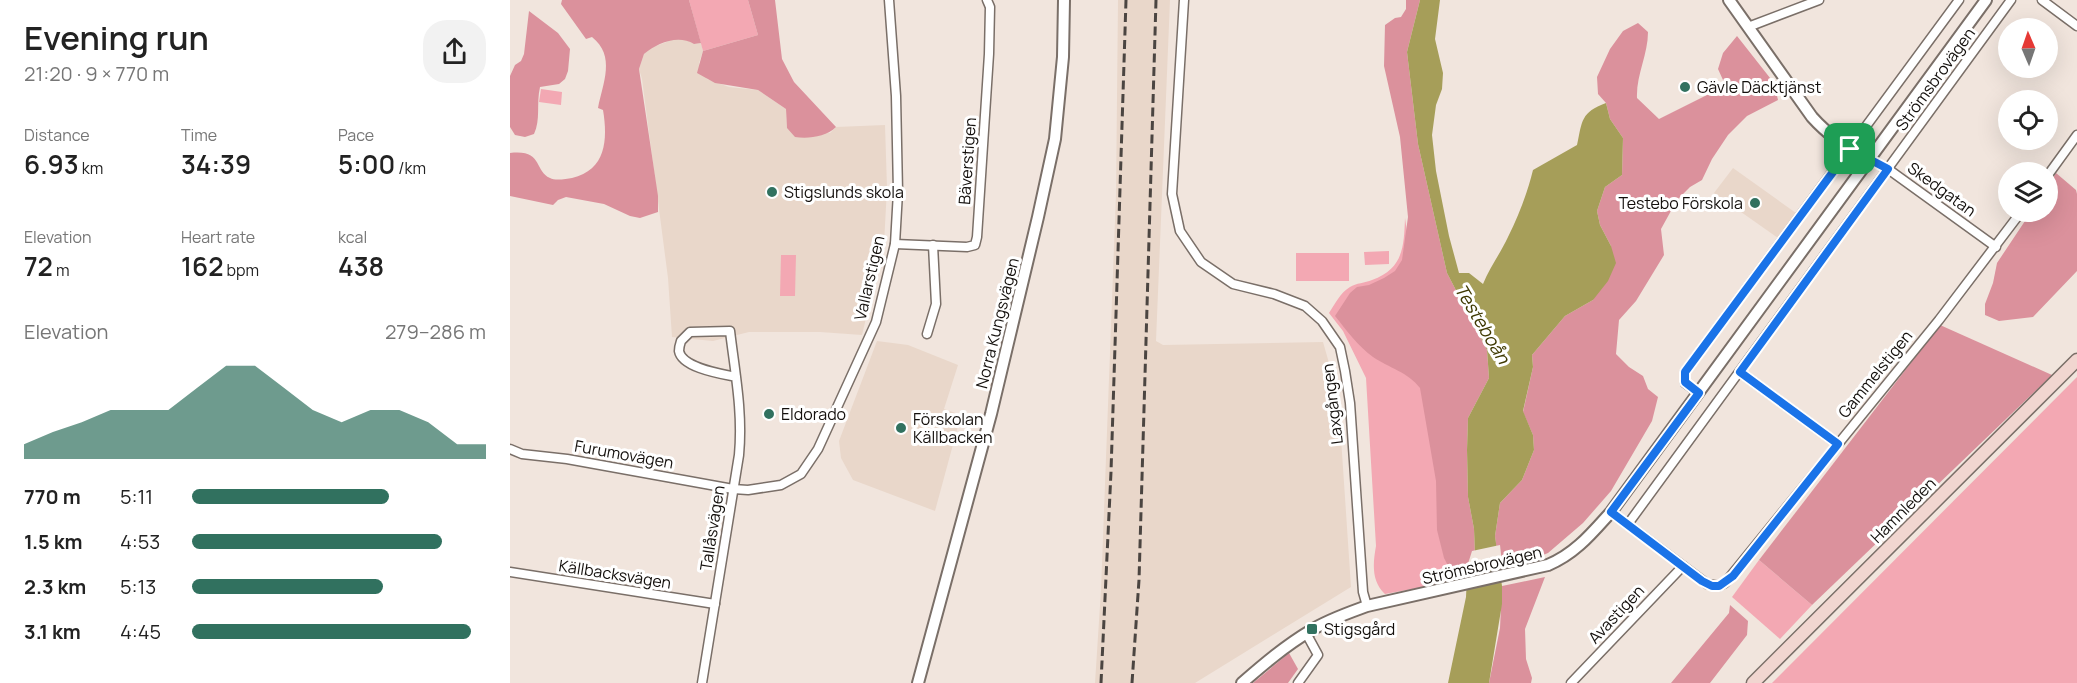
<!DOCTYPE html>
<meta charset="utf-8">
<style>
body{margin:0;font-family:Manrope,sans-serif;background:#f2f2f2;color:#222;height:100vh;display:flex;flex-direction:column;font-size:22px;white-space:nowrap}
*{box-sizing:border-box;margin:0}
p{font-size:20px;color:#767676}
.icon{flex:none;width:33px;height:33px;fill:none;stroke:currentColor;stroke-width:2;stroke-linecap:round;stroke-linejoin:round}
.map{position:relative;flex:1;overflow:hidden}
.details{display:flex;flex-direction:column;background:#fff;width:510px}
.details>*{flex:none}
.needle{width:39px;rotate:358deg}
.tools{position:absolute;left:1488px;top:18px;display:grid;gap:12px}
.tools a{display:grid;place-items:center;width:60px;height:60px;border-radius:50%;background:#fff;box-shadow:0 6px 24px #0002;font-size:30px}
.pin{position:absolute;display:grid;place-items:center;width:51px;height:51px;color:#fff;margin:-26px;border-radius:12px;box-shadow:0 3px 9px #0006}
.round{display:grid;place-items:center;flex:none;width:63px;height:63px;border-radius:24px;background:#f2f2f2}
.headline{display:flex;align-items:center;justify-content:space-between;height:102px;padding:0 24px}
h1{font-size:33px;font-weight:600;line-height:45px}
.stats{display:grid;grid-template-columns:repeat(3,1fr);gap:9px;height:102px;padding:6px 24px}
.stats div{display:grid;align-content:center}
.stats b{font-size:26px;font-weight:600}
.stats small{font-size:16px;font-weight:400}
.stats p{font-size:16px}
.chart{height:168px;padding:12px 24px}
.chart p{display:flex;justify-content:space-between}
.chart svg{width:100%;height:108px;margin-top:6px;fill:#31715f;opacity:.7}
ul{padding:0 24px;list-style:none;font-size:20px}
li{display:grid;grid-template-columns:96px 72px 1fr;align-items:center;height:45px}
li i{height:15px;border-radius:8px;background:#31715f}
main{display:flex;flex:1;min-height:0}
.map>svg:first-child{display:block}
</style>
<main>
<section class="details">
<div class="headline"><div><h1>Evening run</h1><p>21:20 · 9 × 770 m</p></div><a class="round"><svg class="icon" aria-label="share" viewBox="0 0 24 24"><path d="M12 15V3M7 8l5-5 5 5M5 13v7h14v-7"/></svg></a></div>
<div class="stats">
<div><p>Distance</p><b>6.93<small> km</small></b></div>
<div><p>Time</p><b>34:39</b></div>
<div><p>Pace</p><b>5:00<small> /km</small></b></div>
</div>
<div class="stats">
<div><p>Elevation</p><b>72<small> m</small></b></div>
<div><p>Heart rate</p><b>162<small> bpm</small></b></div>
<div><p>kcal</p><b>438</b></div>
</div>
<div class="chart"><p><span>Elevation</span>279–286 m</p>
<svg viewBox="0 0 160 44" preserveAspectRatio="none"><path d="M0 44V38L10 33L20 29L30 24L40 24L50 24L60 15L70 6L80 6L90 15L100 24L110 29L120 24L130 24L140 29L150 38L160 38V44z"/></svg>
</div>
<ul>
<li><b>770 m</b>5:11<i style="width:67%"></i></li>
<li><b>1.5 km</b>4:53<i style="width:85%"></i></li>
<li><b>2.3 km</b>5:13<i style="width:65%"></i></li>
<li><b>3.1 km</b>4:45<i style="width:95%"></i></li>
</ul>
</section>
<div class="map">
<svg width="1567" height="683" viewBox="0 0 1567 683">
<rect width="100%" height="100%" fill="#f1e5dd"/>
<g fill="#e9d7ca">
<path d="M608,0h52l-14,341 7,4 160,-3 12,42 6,54 10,149 -156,96h-100l6,-93 15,-396z"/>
<path d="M164,39l13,1 7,4 7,-1 2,8 -4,12 8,16 22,8 29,3 28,19 1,19 43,5 6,-6 49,-2 2,63 -3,56 -22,91 -42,-3h-71l-36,9 -41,-4 -4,-59 -26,-199 -3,-10 5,-15 7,-6z"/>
<path d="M1223,168l63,45 -18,25 -64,-45z"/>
<path d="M367,341l31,4 50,20 -14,44 17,6 -26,96 -82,-31 -12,-22 -2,-17z"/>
</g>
<g fill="#f3a8b3">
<path d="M179,0h59l10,35 -55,16z"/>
<path d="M31,89l21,3 -1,13 -22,-3z"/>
<path d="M895,218l51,363 -71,13c-14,-13 -12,-31 -9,-48l-10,-168 -23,-47 -14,-18c6,-9 11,-20 21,-26 6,-4 15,-4 22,-7 31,-11 32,-33 33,-62z"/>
<path d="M879,251v13l-24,1 -1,-13z"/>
<rect x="786" y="253" width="53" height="28"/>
<path d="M271,255h15l-1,41h-15z"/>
<path d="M1567,377v306h-305z"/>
<path d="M1249,560l53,45 -32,34 -48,-42z"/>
</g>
<g fill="#db919c">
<path d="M52,0h127l12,43 -7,1c-16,-10 -37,-1 -50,10l-5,15 19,127v16l-18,6 -10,-2 -26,-12 -38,-7 -8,3 -5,5 -43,-9v-43c33,-4 24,18 40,25 5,3 16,1 22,0 34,-8 36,-38 31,-68l-5,-2c5,-25 18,-52 -6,-71l-6,2 -25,-35z"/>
<path d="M238,0h27l7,59 12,23 42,45c-10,10 -28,12 -41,10l-8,-9 -1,-19 -28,-19 -43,-7 -18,-10 6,-22 55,-16z"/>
<path d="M896,0h14l-13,52 11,92 29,129 40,77 2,28 -21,40 -1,32 1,47 6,32 1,25 -8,22 -11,5 -12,-23 -7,-28 -1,-49 -16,-93c-12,-16 -31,-20 -47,-31 -15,-11 -26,-26 -38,-41l15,-23 7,-6 12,-2 15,-7 11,-7 7,-11 6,-43 -8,-80 -16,-71 1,-41 10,-7 6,-1 5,-8z"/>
<path d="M19,11l29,22 12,16 -2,22 -3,8 -6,5 -19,3c-4,18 1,32 -6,47l-9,3 -10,-2 -5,-8v-51l5,-11 6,-4 3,-7z"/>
<path d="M1128,23l10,9c0,23 -12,43 -11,66l22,21 64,-32v-7l-5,-11 5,-16 14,-17 37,47 4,17 -31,16 -19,19 -16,24 -10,21 -12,7 -13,13 -16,29 3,26 -28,46 -17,19 -3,34 13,13 14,9 5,13 10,8 -6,24 -41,70 -28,32 -35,30 -24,10 -25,5 -4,-32 5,-33 22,-23 12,-30 -1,-15 -10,-23 10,-45 -1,-12 33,-39 28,-16 18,-54 -11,-21 -3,-14 8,-24 17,-12 1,-37 -13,-19 -4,-16 -8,-9 -1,-17 13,-28 13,-18z"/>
<path d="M1546,173l20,17 1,4v77l-44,46 -34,4 -14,-6v-11l8,-21 4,-20 34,-51h17v-26z"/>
<path d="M1430,325l112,50 -240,230 -53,-45z"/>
<path d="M1035,577l-20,52 1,30 6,19 -1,5h-42l11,-55 2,-42z"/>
<path d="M1220,605l18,16 -1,14 -37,48h-39l58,-70z"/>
<path d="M779,653l9,16 -10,14h-35z"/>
</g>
<path fill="#a69e59" d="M910,0h20l-5,39 8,34 -1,16 -6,16 -4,30 4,36 13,65 10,37h10l14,11c7,-17 17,-30 25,-47 11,-22 19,-43 25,-67l44,-25c5,-24 4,-33 29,-42l4,16 13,19 -1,37 -17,12 -8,24 3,14 11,21 5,17 -8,18 -15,19 -28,16 -33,39 1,12 -10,44 10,24 1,15 -12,30 -22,23 -5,33 7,50v18l-13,79h-41l18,-86 1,-21 8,-22 -1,-25 -6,-32 -1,-47 1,-32 21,-40 -2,-28 -40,-77 -29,-129 -11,-92z"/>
<path fill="#f1e5dd" d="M990,545l2,18 -36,7 6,-19z"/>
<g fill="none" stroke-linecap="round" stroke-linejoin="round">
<defs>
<g id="minor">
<path d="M674,0l-12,194 8,37 21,31 32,22 41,10 31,12 17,15 18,26 5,24 5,32 13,189 4,14"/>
<path d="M1532,0l35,26"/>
<path d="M1238,27l71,-27"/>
<path d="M1359,159l19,10 108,78"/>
<path d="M1538,175l29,-40"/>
<path d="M385,244l72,3 8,-2 2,-8 12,-183 1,-47 -3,-7"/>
<path d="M417,334l9,-30 -3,-59"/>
<path d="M1230,372l98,72"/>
<path d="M1189,393l-14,-10v-11l274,-372"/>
<path d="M0,449l12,5 45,5 166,30 15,1 33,-5 20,-11 17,-25 58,-127 19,-78 3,-52 -2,-96 -7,-96"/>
<path d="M1101,512l96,72 12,2 6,-3 214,-263 82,-108"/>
<path d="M1118,524l383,-524"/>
<path d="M0,572l205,32"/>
<path d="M192,683l37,-228c4,-43 -4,-82 -9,-124l-40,1 -9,9c-1,3 -2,6 -2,10 3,17 43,23 57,26"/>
<path d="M788,683l20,-28 -12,-22"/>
<path d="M1061,683l112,-117"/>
</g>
<g id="tertiary">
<path d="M1219,0l83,117c16,18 35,31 57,42"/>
<path d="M408,683l73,-269 47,-197 17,-78 8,-82 1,-57"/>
<path d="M732,683c22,-19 43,-37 68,-52 17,-11 38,-18 57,-25l181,-41c27,-11 44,-32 63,-53l375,-512"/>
</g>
<path id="secondary" d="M1243,683l324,-323"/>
</defs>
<use href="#minor" stroke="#7a6f68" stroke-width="11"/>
<use href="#tertiary" stroke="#7a6f68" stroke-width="14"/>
<use href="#secondary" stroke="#7a6f68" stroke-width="15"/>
<use href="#minor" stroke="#fff" stroke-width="8"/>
<use href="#tertiary" stroke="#fff" stroke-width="10"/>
<use href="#secondary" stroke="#f1d6d0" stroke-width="12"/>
<g stroke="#4b4541" stroke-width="3" stroke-dasharray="9 4.5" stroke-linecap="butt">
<path d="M591,683l10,-211 15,-472"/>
<path d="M622,683l7,-103 17,-580"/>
</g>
</g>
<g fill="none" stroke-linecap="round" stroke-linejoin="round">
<defs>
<path id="route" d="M1340,149l38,20 -148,203 98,72 -105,132 -14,10h-7l-10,-5 -91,-69 88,-119 -14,-11v-10z"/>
</defs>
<use href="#route" stroke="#fff" stroke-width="12"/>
<use href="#route" stroke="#1a73e8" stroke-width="8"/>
</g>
<g fill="#31715f" stroke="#fff" stroke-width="2">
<circle cx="1175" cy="87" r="6"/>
<circle cx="262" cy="192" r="6"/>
<circle cx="1245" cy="203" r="6"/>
<circle cx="259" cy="414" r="6"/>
<circle cx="391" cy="428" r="6"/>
<rect x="796" y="623" width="12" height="12" rx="3"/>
</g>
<g text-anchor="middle" stroke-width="6" stroke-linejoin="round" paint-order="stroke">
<g font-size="16" fill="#130f0c" stroke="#fff">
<text transform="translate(1425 79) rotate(-54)" y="6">Strömsbrovägen</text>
<text transform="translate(457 161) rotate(-86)" y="6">Bäverstigen</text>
<text transform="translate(1432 189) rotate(36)" y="6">Skedgatan</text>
<text transform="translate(359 278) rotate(-77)" y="6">Vallarstigen</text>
<text transform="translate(487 323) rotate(-76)" y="6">Norra Kungsvägen</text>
<text transform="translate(1365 374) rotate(-51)" y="6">Gammelstigen</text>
<text transform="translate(822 404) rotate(-97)" y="6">Laxgången</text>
<text transform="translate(114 454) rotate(10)" y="6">Furumovägen</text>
<text transform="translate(1393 510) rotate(-45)" y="6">Hamnleden</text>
<text transform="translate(202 528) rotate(-81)" y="6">Tallåsvägen</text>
<text transform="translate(972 565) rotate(-13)" y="6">Strömsbrovägen</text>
<text transform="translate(105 574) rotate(9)" y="6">Källbacksvägen</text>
<text transform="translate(1106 614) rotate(-47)" y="6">Avastigen</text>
</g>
<g font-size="16" fill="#130f0c" stroke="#fff" text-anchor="start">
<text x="1187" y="93">Gävle Däcktjänst</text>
<text x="274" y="198">Stigslunds skola</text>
<text x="1233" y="209" text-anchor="end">Testebo Förskola</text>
<text x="271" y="420">Eldorado</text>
<text x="403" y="425">Förskolan<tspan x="403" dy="18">Källbacken</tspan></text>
<text x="814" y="635">Stigsgård</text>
</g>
<g font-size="18" font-style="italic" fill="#3e3800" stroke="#fff">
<text transform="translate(972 324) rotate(59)" y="6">Testeboån</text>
</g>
</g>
</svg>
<div class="tools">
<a><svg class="needle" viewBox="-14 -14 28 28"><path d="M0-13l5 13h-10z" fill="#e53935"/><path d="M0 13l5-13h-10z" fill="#767676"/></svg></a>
<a><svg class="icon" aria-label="locate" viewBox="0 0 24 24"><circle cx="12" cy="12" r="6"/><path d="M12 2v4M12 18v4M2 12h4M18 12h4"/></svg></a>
<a><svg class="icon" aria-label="layers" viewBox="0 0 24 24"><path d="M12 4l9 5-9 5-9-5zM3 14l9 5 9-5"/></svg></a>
</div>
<div class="pin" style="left:1340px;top:149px;background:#1e9e55"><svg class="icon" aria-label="arrive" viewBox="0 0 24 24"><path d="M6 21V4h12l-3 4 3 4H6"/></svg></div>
</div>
</main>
